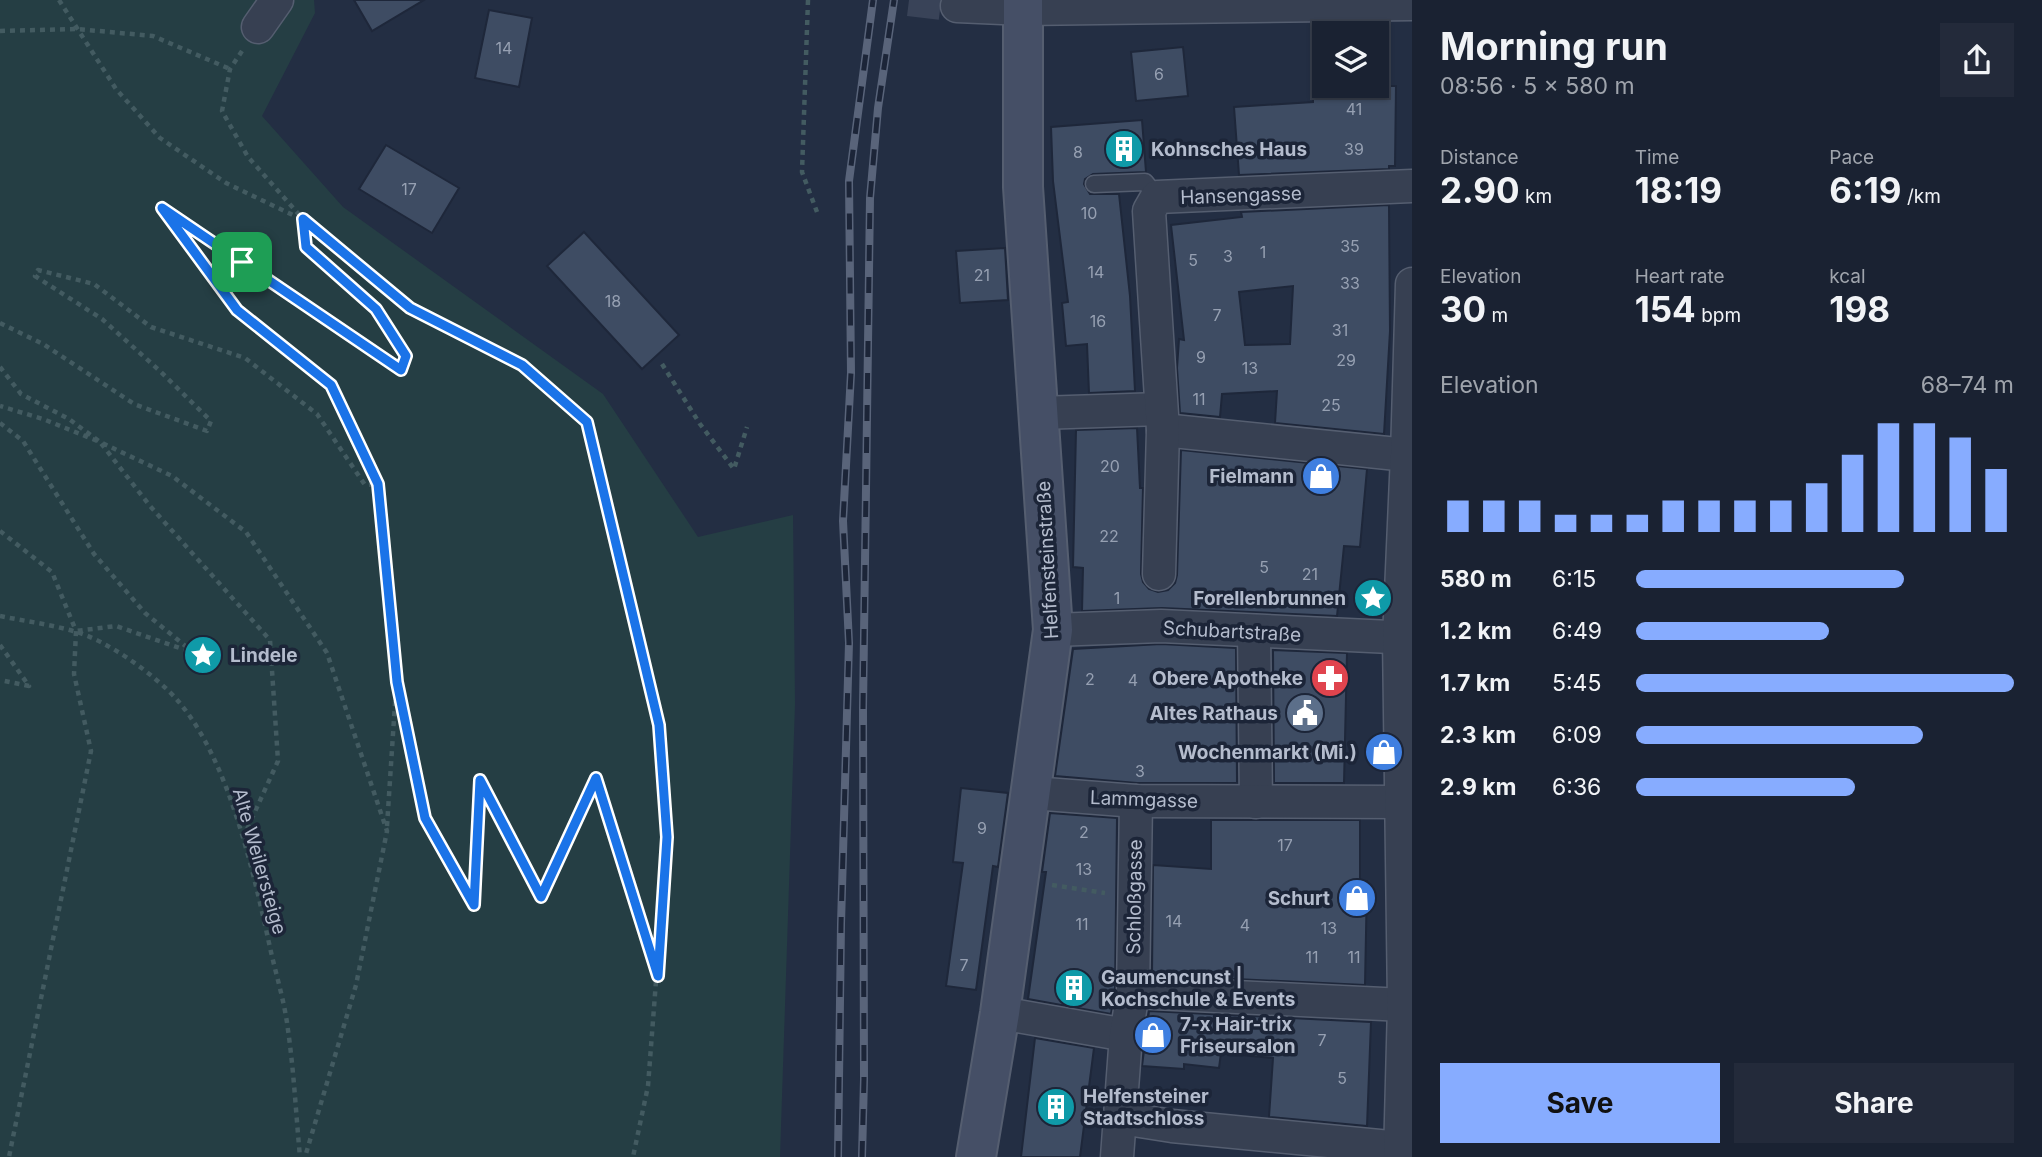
<!DOCTYPE html>
<meta charset="utf-8">
<style>
body{margin:0;font-family:Inter,sans-serif;background:#232a3a;color:#f1f3f6;height:100vh;display:flex;flex-direction:column;font-size:26px;white-space:nowrap}
*{box-sizing:border-box;margin:0}
p{font-size:23px;color:#9fa4ac}
.icon{flex:none;width:38px;height:38px;fill:none;stroke:currentColor;stroke-width:2;stroke-linecap:round;stroke-linejoin:round}
.map{position:relative;flex:1;overflow:hidden}
.drawer{display:flex;flex-direction:column;background:#1a2232;width:630px}
.drawer>*{flex:none}
.controls{position:absolute;left:1312px;top:21px;display:grid;gap:14px}
.controls a{display:grid;place-items:center;width:77px;height:77px;border-radius:0px;background:#1a2232;box-shadow:0 2px 5px #0004,0 0 0 2px #383f4d;font-size:35px}
.pin{position:absolute;display:grid;place-items:center;width:60px;height:60px;color:#fff;margin:-30px;border-radius:14px;box-shadow:0 4px 10px #0006}
.round{display:grid;place-items:center;flex:none;width:74px;height:74px;border-radius:0px;background:#232a3a}
.summary{display:flex;align-items:center;justify-content:space-between;height:119px;padding:0 28px}
h1{font-size:38px;font-weight:700;line-height:52px}
.stats{display:grid;grid-template-columns:repeat(3,1fr);gap:10px;height:119px;padding:7px 28px}
.stats div{display:grid;align-content:center}
.stats b{font-size:35px;font-weight:700}
.stats small{font-size:19px;font-weight:400}
.stats p{font-size:19px}
.chart{height:196px;padding:14px 28px}
.chart p{display:flex;justify-content:space-between}
.chart svg{width:100%;height:126px;margin-top:7px;stroke:#87acff;stroke-width:6}
.action{display:flex;gap:14px;margin-top:auto;padding:14px 28px}
.action a{flex:1;height:80px;border-radius:0px;background:#87acff;color:#111;font-size:28px;font-weight:700;line-height:80px;text-align:center}
.action a+a{background:#232a3a;color:#f1f3f6}
ul{padding:0 28px;list-style:none;font-size:23px}
li{display:grid;grid-template-columns:112px 84px 1fr;align-items:center;height:52px}
li i{height:18px;border-radius:9px;background:#87acff}
main{display:flex;flex:1;min-height:0}
.map>svg:first-child{display:block}
</style>
<main>
<div class="map">
<svg width="1412" height="1157" viewBox="0 0 1412 1157">
<rect width="100%" height="100%" fill="#232e43"/>
<path fill="#253e44" d="M0,0h314l1,13 -53,103 81,91 260,187 95,143 95,-22 2,189 -15,453h-780z"/>
<g fill="#3e4c63" stroke="#1e273a" stroke-width="2" fill-rule="evenodd">
<path d="M354,0h70l-52,31z"/>
<path d="M489,10l43,8 -13,69 -44,-9z"/>
<path d="M1183,47l5,49 -52,5 -5,-49z"/>
<path d="M1313,86h83l-1,80h-6v3l-150,6 -5,-68 79,-5z"/>
<path d="M1142,120l4,52 -53,2 -8,5 -1,5 6,10h29l11,102 5,95 -46,2 -2,-49 -21,2 -4,-43 6,-1 -15,-121 -2,-54z"/>
<path d="M386,145l73,43 -27,45 -73,-44z"/>
<path d="M1389,205l1,126 -6,103 -109,-11 2,-32 -55,3 -2,23 -40,-4 -3,-45 2,-29 5,1 -13,-115 71,-8 -1,-5zM1293,286l-3,58 -45,1 -6,-53z"/>
<path d="M584,232l95,103 -37,34 -95,-103z"/>
<path d="M1005,248l3,52 -48,3 -4,-52z"/>
<path d="M1137,428l3,60h3l-2,86 2,8 6,7 9,3 10,-2 7,-7 2,-8 4,-125 186,19 -7,78 -16,-1 -7,70 -175,-8 -80,3 1,-43 -10,-1 3,-137z"/>
<path d="M1161,644l75,4 1,135h-100l-82,-7 18,-127z"/>
<path d="M1273,650l74,3 -3,130h-70z"/>
<path d="M961,788l47,5 -10,74 -5,-1 -17,124 -30,-4 17,-123 -10,-1z"/>
<path d="M1050,813l67,5 -2,172 -4,24 -83,-15 18,-127h-4z"/>
<path d="M1211,820h149v61h7l-2,104 -213,-10 1,-110 58,4z"/>
<path d="M1149,1011l222,11 -4,104 -98,-9 4,-59 -52,-5 -2,15 -35,-4v5l-42,-3z"/>
<path d="M1035,1038l59,10 -14,109h-59z"/>
</g>
<g fill="none" stroke-linecap="round" stroke-linejoin="round">
<path stroke="#394358" stroke-width="32" stroke-dasharray="32 16" stroke-linecap="butt" d="M909,0l48,6"/>
<defs>
<path id="lane" d="M1094,184l51,-2 12,15"/>
<g id="street">
<path d="M957,6l66,3 389,-5"/>
<path d="M258,27l19,-27"/>
<path d="M1039,413l122,-4"/>
<path d="M1163,430l244,25"/>
<path d="M1159,574l4,-144 -14,-219 8,-14 255,-11"/>
<path d="M1053,630l108,-4 251,12"/>
<path d="M1254,631l2,171"/>
<path d="M1032,793l104,8 266,1"/>
<path d="M1133,992l271,13"/>
<path d="M1000,1013l126,22"/>
<path d="M1121,1118l51,8 240,23"/>
<path d="M1117,1157l9,-122 7,-43 3,-191"/>
<path d="M1400,1157l4,-152 -5,-367 8,-183 5,-171"/>
</g>
<path id="secondary" d="M976,1157l24,-144 53,-383 -30,-443v-187"/>
</defs>
<use href="#lane" stroke="#555e70" stroke-width="19"/>
<use href="#street" stroke="#555e70" stroke-width="35"/>
<use href="#secondary" stroke="#555e70" stroke-width="42"/>
<g stroke="#435b61" stroke-width="4.5" stroke-dasharray="5 5" stroke-linecap="butt">
<path d="M59,0l57,89 44,49 66,45 73,35"/>
<path d="M808,0l-6,172 15,40"/>
<path d="M0,31l77,-2 76,7 77,33"/>
<path d="M242,51l-12,18 -8,42 26,46 55,62 107,89 112,57 65,57 72,303 8,112 -19,249 -15,71"/>
<path d="M0,323l43,21 91,60 73,27 4,-10 -50,-49 -59,-53 -67,-43 3,-6 56,14 57,43 94,31 72,56 48,71 13,-1 -47,-99 -94,-75 -75,-102 240,162 4,-14 -30,-48 -70,-61 -3,-28"/>
<path d="M662,364l38,60 34,45 13,-42"/>
<path d="M0,367l21,27 48,25 31,23 -57,-23 -43,-13"/>
<path d="M0,423l23,18 71,113 51,59 49,40 -78,-27 -40,5"/>
<path d="M378,484l19,198 28,136 49,87 6,-125 61,117 55,-119 61,194"/>
<path d="M0,531l52,41 24,59 -2,43 17,77 -82,406"/>
<path d="M0,616c24,5 49,8 73,15 32,8 83,44 105,70 52,60 76,174 93,251 6,26 14,52 17,78 6,42 8,85 12,127"/>
<path d="M0,645l29,41 -29,-6"/>
<path d="M387,826l9,-138"/>
<path d="M243,838l35,-77 -8,-121 -120,-134 -50,-64 72,34 74,56 81,121 60,178 -31,154 -51,172"/>
<path d="M1052,885l53,8"/>
</g>
<use href="#lane" stroke="#374052" stroke-width="16"/>
<use href="#street" stroke="#374052" stroke-width="32"/>
<use href="#secondary" stroke="#454f66" stroke-width="38"/>
<defs>
<g id="rail">
<path d="M838,1157l3,-233 8,-281 -6,-122 8,-148 -2,-192 24,-181"/>
<path d="M862,1157l2,-78 -1,-371 7,-510 8,-90 16,-108"/>
</g>
</defs>
<use href="#rail" stroke="#59647a" stroke-width="8"/>
<use href="#rail" stroke="#1c2538" stroke-width="5" stroke-dasharray="16" stroke-linecap="butt"/>
</g>
<g fill="none" stroke-linecap="round" stroke-linejoin="round">
<defs>
<path id="route" d="M162,208l239,162 5,-14 -30,-47 -70,-62 -3,-28 107,89 112,57 65,57 72,303 8,112 -9,139 -62,-198 -55,119 -61,-117 -6,125 -49,-87 -28,-136 -19,-198 -47,-99 -94,-75z"/>
</defs>
<use href="#route" stroke="#fff" stroke-width="14"/>
<use href="#route" stroke="#1a73e8" stroke-width="9"/>
</g>
<defs>
<symbol id="building-disc" viewBox="-11 -11 22 22"><circle r="9.5" fill="#0f9aa8" stroke="#1c2538"/><path d="M-4-6H4V6H1V3H-1V6H-4ZM-2.5-4.3h1.7v1.8h-1.7ZM.8-4.3h1.7v1.8H.8ZM-2.5-1h1.7V.8h-1.7ZM.8-1h1.7V.8H.8Z" fill="#fff"/></symbol>
<symbol id="shop-disc" viewBox="-11 -11 22 22"><circle r="9.5" fill="#3f7fe0" stroke="#1c2538"/><path d="M-5-2.5h2.3a2.7 3.5 0 0 1 5.4 0H5L5.5 6h-11ZM-1.5-2.5h3a1.5 2.3 0 0 0-3 0Z" fill="#fff"/></symbol>
<symbol id="sight-disc" viewBox="-11 -11 22 22"><circle r="9.5" fill="#0f9aa8" stroke="#1c2538"/><path d="M0-6L1.8-2.2L6-1.7L2.9 1.2L3.7 5.4L0 3.3L-3.7 5.4L-2.9 1.2L-6-1.7L-1.8-2.2Z" fill="#fff"/></symbol>
<symbol id="pharmacy-disc" viewBox="-11 -11 22 22"><circle r="9.5" fill="#e0444e" stroke="#1c2538"/><path d="M-2-6h4v4h4v4h-4v4h-4v-4h-4v-4h4Z" fill="#fff"/></symbol>
<symbol id="civic-disc" viewBox="-11 -11 22 22"><circle r="9.5" fill="#5c6f8a" stroke="#1c2538"/><path d="M-.6-6.5H3V-4.5H.6V-3L4-1V1h2V6H-6V1h2V-1L-.6-3ZM-1.2 2.5V6h2.4V2.5Z" fill="#fff"/></symbol>
</defs>
<g fill-rule="evenodd">
<use href="#building-disc" x="1102" y="127" width="44" height="44"/>
<use href="#shop-disc" x="1299" y="454" width="44" height="44"/>
<use href="#sight-disc" x="1351" y="576" width="44" height="44"/>
<use href="#sight-disc" x="181" y="633" width="44" height="44"/>
<use href="#pharmacy-disc" x="1308" y="656" width="44" height="44"/>
<use href="#civic-disc" x="1283" y="691" width="44" height="44"/>
<use href="#shop-disc" x="1362" y="730" width="44" height="44"/>
<use href="#shop-disc" x="1335" y="876" width="44" height="44"/>
<use href="#building-disc" x="1052" y="966" width="44" height="44"/>
<use href="#shop-disc" x="1131" y="1013" width="44" height="44"/>
<use href="#building-disc" x="1034" y="1085" width="44" height="44"/>
</g>
<g text-anchor="middle" stroke-width="7" stroke-linejoin="round" paint-order="stroke">
<g font-size="16" fill="#96a0b2">
<text x="504" y="54">14</text>
<text x="1159" y="80">6</text>
<text x="1354" y="115">41</text>
<text x="1354" y="155">39</text>
<text x="1078" y="158">8</text>
<text x="409" y="195">17</text>
<text x="1089" y="219">10</text>
<text x="1350" y="252">35</text>
<text x="1263" y="258">1</text>
<text x="1228" y="262">3</text>
<text x="1193" y="266">5</text>
<text x="1096" y="278">14</text>
<text x="982" y="281">21</text>
<text x="1350" y="289">33</text>
<text x="613" y="307">18</text>
<text x="1217" y="321">7</text>
<text x="1098" y="327">16</text>
<text x="1340" y="336">31</text>
<text x="1201" y="363">9</text>
<text x="1346" y="366">29</text>
<text x="1250" y="374">13</text>
<text x="1199" y="405">11</text>
<text x="1331" y="411">25</text>
<text x="1110" y="472">20</text>
<text x="1109" y="542">22</text>
<text x="1264" y="573">5</text>
<text x="1310" y="580">21</text>
<text x="1117" y="604">1</text>
<text x="1090" y="685">2</text>
<text x="1133" y="686">4</text>
<text x="1140" y="777">3</text>
<text x="982" y="834">9</text>
<text x="1084" y="838">2</text>
<text x="1285" y="851">17</text>
<text x="1084" y="875">13</text>
<text x="1174" y="927">14</text>
<text x="1082" y="930">11</text>
<text x="1245" y="931">4</text>
<text x="1329" y="934">13</text>
<text x="1312" y="963">11</text>
<text x="1354" y="963">11</text>
<text x="964" y="971">7</text>
<text x="1322" y="1046">7</text>
<text x="1342" y="1084">5</text>
</g>
<g font-size="19" font-weight="bold" fill="#b4bccd" stroke="#1c2538" text-anchor="end">
<text x="1151" y="156" text-anchor="start">Kohnsches Haus</text>
<text x="1294" y="483">Fielmann</text>
<text x="1346" y="605">Forellenbrunnen</text>
<text x="230" y="662" text-anchor="start">Lindele</text>
<text x="1303" y="685">Obere Apotheke</text>
<text x="1278" y="720">Altes Rathaus</text>
<text x="1357" y="759">Wochenmarkt (Mi.)</text>
<text x="1330" y="905">Schurt</text>
<text x="1101" y="984" text-anchor="start">Gaumencunst |<tspan x="1101" dy="22">Kochschule &amp; Events</tspan></text>
<text x="1180" y="1031" text-anchor="start">7-x Hair-trix<tspan x="1180" dy="22">Friseursalon</tspan></text>
<text x="1083" y="1103" text-anchor="start">Helfensteiner<tspan x="1083" dy="22">Stadtschloss</tspan></text>
</g>
<g font-size="19" fill="#b4bccd" stroke="#1c2538">
<text transform="translate(1241 195) rotate(-2)" y="7">Hansengasse</text>
<text transform="translate(1047 560) rotate(-93)" y="7">Helfensteinstraße</text>
<text transform="translate(1232 631) rotate(3)" y="7">Schubartstraße</text>
<text transform="translate(1144 799) rotate(2)" y="7">Lammgasse</text>
<text transform="translate(260 861) rotate(74)" y="7">Alte Weilersteige</text>
<text transform="translate(1134 897) rotate(-89)" y="7">Schloßgasse</text>
</g>
</g>
</svg>
<div class="controls">
<a><svg class="icon" aria-label="layers" viewBox="0 0 24 24"><path d="M12 4l9 5-9 5-9-5zM3 14l9 5 9-5"/></svg></a>
</div>
<div class="pin" style="left:242px;top:262px;background:#1e9e55"><svg class="icon" aria-label="arrive" viewBox="0 0 24 24"><path d="M6 21V4h12l-3 4 3 4H6"/></svg></div>
</div>
<section class="drawer">
<div class="summary"><div><h1>Morning run</h1><p>08:56 · 5 × 580 m</p></div><a class="round"><svg class="icon" aria-label="share" viewBox="0 0 24 24"><path d="M12 15V3M7 8l5-5 5 5M5 13v7h14v-7"/></svg></a></div>
<div class="stats">
<div><p>Distance</p><b>2.90<small> km</small></b></div>
<div><p>Time</p><b>18:19</b></div>
<div><p>Pace</p><b>6:19<small> /km</small></b></div>
</div>
<div class="stats">
<div><p>Elevation</p><b>30<small> m</small></b></div>
<div><p>Heart rate</p><b>154<small> bpm</small></b></div>
<div><p>kcal</p><b>198</b></div>
</div>
<div class="chart"><p><span>Elevation</span>68–74 m</p>
<svg viewBox="0 0 160 44" preserveAspectRatio="none"><path d="M5 44V33M15 44V33M25 44V33M35 44V38M45 44V38M55 44V38M65 44V33M75 44V33M85 44V33M95 44V33M105 44V27M115 44V17M125 44V6M135 44V6M145 44V11M155 44V22"/></svg>
</div>
<ul>
<li><b>580 m</b>6:15<i style="width:71%"></i></li>
<li><b>1.2 km</b>6:49<i style="width:51%"></i></li>
<li><b>1.7 km</b>5:45<i style="width:100%"></i></li>
<li><b>2.3 km</b>6:09<i style="width:76%"></i></li>
<li><b>2.9 km</b>6:36<i style="width:58%"></i></li>
</ul>
<div class="action"><a>Save</a><a>Share</a></div>
</section>
</main>
